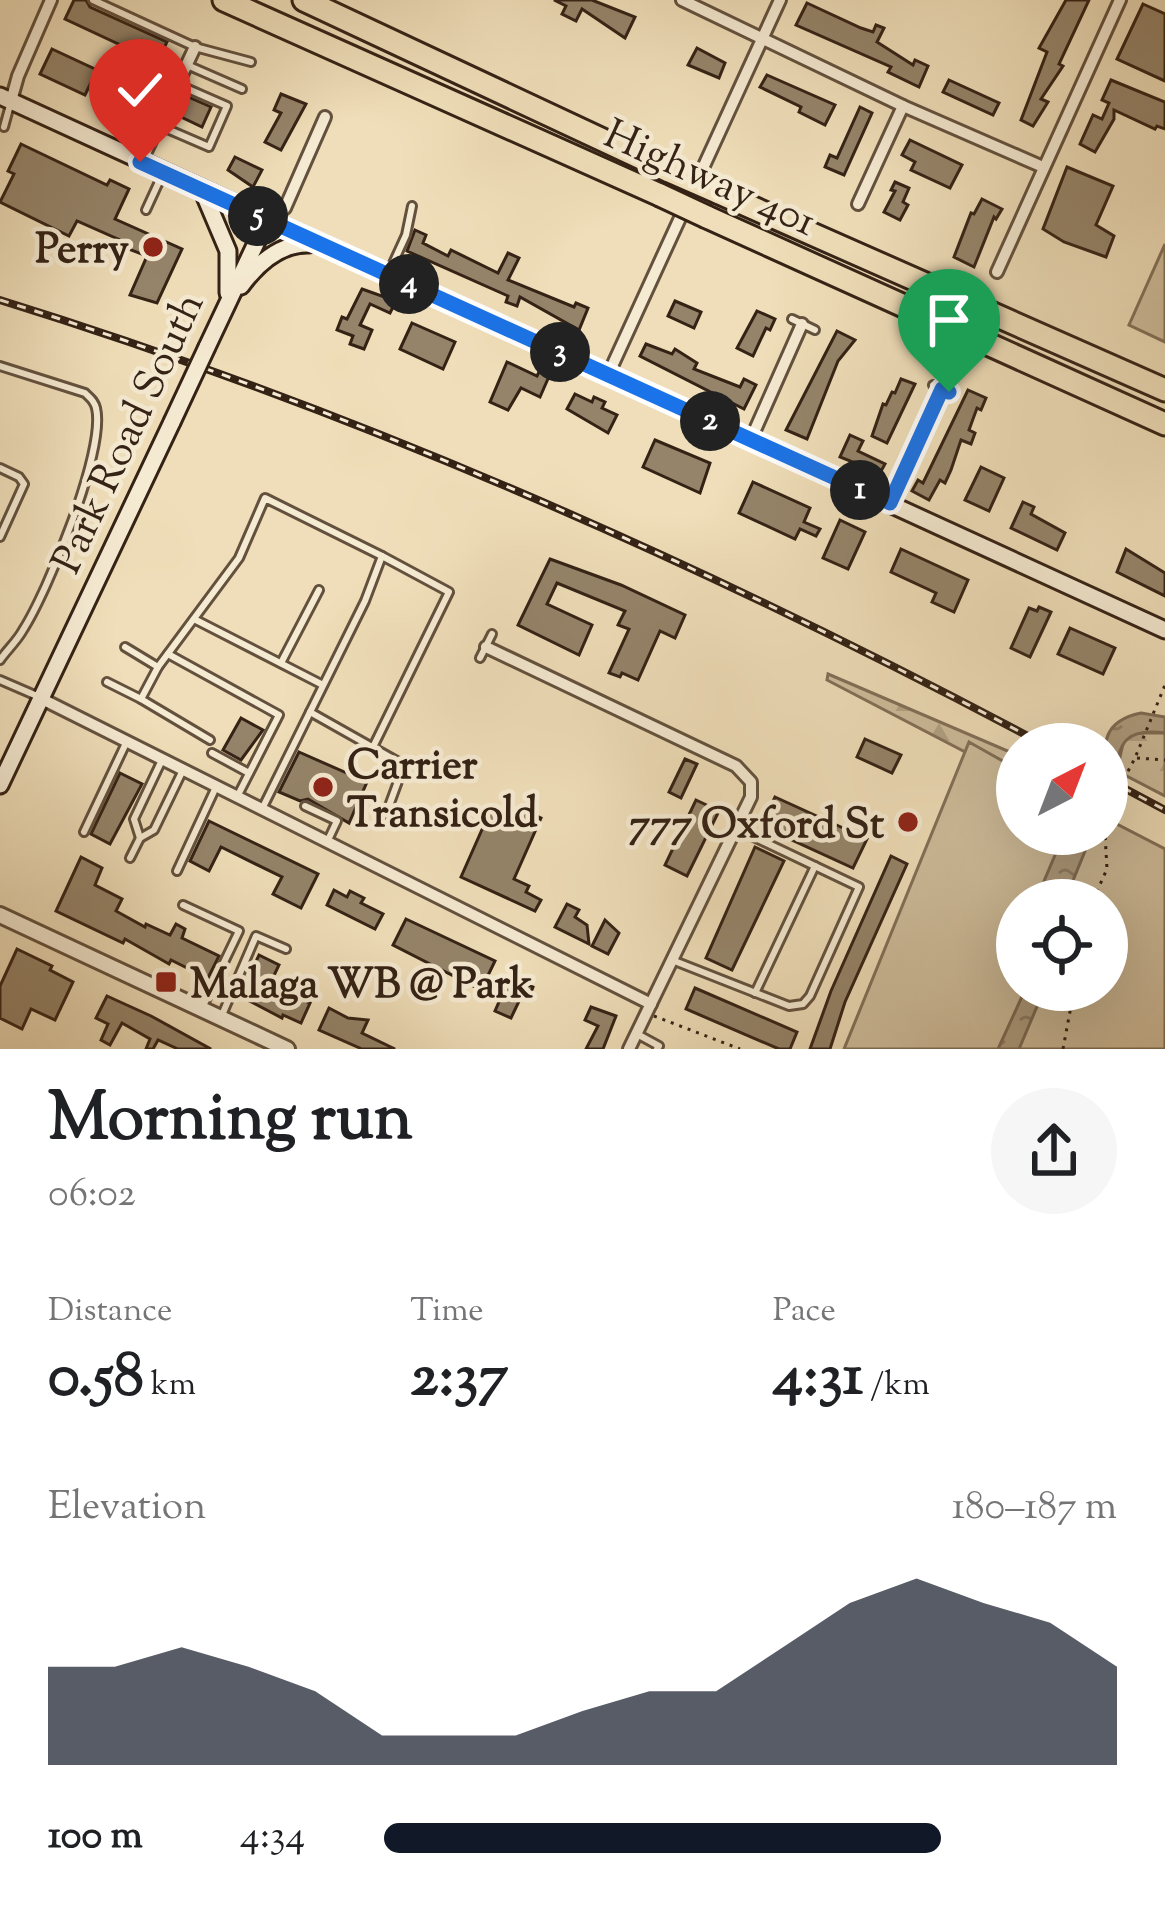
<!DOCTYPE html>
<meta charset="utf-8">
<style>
body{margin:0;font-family:"Sorts Mill Goudy",serif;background:#f6f6f6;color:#202124;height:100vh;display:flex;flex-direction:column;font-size:45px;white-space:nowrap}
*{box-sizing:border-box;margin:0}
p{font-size:39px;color:#757577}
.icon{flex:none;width:66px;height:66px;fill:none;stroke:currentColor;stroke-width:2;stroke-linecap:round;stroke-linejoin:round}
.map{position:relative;height:1049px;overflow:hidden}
.drawer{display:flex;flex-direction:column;background:#fff;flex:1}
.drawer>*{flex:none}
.needle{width:78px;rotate:42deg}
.buttons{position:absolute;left:996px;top:723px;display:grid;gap:24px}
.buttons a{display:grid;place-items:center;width:132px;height:132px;border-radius:50%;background:#fff;box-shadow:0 12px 48px #0002;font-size:60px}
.pin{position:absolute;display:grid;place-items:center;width:102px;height:102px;color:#fff;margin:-123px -51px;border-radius:50% 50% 50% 0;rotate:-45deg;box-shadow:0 0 12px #0007}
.pin .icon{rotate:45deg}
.km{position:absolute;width:60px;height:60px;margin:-30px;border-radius:50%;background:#222;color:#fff;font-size:33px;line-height:60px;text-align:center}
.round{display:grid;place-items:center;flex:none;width:126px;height:126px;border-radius:63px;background:#f6f6f6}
.overview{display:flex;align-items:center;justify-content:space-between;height:204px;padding:0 48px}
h1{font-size:66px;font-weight:700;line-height:90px}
.metrics{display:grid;grid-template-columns:repeat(3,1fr);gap:18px;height:204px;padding:12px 48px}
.metrics div{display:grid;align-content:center}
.metrics b{font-size:60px;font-weight:700}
.metrics small{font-size:33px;font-weight:400}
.metrics p{font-size:33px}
.chart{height:336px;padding:24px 48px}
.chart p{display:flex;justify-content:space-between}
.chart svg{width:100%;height:216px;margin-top:12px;fill:#111827;opacity:.7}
ul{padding:0 48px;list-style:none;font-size:39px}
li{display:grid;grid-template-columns:192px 144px 1fr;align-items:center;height:90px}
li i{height:30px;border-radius:15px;background:#111827}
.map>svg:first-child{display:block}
</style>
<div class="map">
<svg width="1165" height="1049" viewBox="0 0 1165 1049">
<defs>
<pattern id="forest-firs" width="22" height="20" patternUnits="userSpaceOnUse" patternTransform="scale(3)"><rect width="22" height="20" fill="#cfbe9d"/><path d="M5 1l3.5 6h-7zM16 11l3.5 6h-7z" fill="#b2a386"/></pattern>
<pattern id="water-ripples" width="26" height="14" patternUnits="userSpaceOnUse" patternTransform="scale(3)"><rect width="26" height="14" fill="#af9e81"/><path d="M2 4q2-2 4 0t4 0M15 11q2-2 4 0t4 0" fill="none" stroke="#8f8068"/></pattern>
</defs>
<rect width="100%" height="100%" fill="#efdeb9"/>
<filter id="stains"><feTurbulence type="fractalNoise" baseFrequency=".00167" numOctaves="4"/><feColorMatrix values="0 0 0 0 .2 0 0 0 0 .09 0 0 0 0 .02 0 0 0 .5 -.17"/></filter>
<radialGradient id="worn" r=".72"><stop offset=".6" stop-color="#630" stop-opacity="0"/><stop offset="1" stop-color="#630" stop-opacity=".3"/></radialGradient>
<g fill="url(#forest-firs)" stroke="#827059" stroke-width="3">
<path d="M828,674l189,81v24l-190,-99z"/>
<path d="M1132,733h33v63l-48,-25 7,-32z"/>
</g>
<g fill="#cfbe9d" stroke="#827059" stroke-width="3" fill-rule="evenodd">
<path d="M1165,244v98l-36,-17z"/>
<path d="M969,742l48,27v65h90v-15l58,30v200h-321zM1017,900h90v90h-90z"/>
</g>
<g fill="url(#water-ripples)" stroke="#7e6c56" stroke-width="3">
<path d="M1141,713l24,4v16c-55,-7 -42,25 -58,64 0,-40 -15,-74 34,-84z"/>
<path d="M1064,834h28l-27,66h-29z"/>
<path d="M1025,990h19l-25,59h-21z"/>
</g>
<g fill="#95846a" stroke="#342215" stroke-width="3">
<path d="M74,0h12l4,7 77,35 -10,20 -92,-43z"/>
<path d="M554,0h38l43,17 -10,21 -43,-29 -6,12 -14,-7 4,-8z"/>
<path d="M1066,0h23l-30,64 4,2 -22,33 7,3 -15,24 -12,-6 26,-68 -8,-4z"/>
<path d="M807,3l54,25 12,4 3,-7 8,3 -7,14 36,23 2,-5 13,6 -9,21 -31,-15 3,-5 -95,-42z"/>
<path d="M1143,4l22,10v67l-48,-22z"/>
<path d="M697,48l28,15 -6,15 -31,-13z"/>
<path d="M52,49l45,21 -12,25 -45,-21z"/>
<path d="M767,75l68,30 -10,20 -26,-13 2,-5 -41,-20z"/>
<path d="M949,80l50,23 -6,12 -50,-23z"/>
<path d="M1111,80l54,22v27l-8,-3 -2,3 -41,-19v9l-19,33 -15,-8 13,-29 9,4 7,-16 -7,-3z"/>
<path d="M281,94l25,10 -25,46 -16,-8 16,-29 -7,-3z"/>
<path d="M186,96l25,11 -9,20 -25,-12z"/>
<path d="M860,107l12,6 -28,62 -19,-8 5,-12 7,3z"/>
<path d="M910,140l52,25 -12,23 -39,-18 4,-8 -13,-7z"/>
<path d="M21,144l86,41 3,-5 19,9 -14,30 67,30 -25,54 -27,-8 17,-39 -29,-11 2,-5 -43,-19 -8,15 -69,-34 14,-28 -6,-3z"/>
<path d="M235,157l27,13 -9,17 -25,-17z"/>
<path d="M1067,167l46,19 -17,39 18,11 -8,21 -42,-15 -21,-13z"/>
<path d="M895,182l14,6 -6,14 5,3 -8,15 -16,-8 11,-21 -4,-1z"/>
<path d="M982,199l20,10 -6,10 -2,-2 -20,50 -20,-10 17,-44 3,1z"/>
<path d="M415,230l11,5 -3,8 25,13 3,-6 47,23 10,-20 11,5 -11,22 66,27 2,-4 12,5 -9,22 -59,-33 -3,9 -11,-4 2,-6 -101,-45z"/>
<path d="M362,289l34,12 -6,12 -20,-9 -10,21 12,5 -8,19 -14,-5 3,-8 -16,-6 5,-13 5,2z"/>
<path d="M675,301l26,11 -7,16 -26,-12z"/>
<path d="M757,311l18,8 -5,11 -4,-2 -13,28 -16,-8z"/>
<path d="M412,323l43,19 -12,27 -43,-20z"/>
<path d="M837,331l18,9 -17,21 -31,78 -21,-9z"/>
<path d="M646,344l26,10 3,-5 22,14 -3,6 46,18 4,-8 12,6 -12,24 -104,-53z"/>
<path d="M507,362l30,14 3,-6 10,4 -10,23 -19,-9 -13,22 -18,-8z"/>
<path d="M901,379l14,5 -28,59 -15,-7 11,-32 3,1 6,-13 3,1z"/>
<path d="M968,390l18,8 -5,12 -4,-2 -8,22 6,3 -4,11 -10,-4 -10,30 -6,13 -5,-3 -11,20 -17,-9 6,-11 5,3z"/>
<path d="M575,394l17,8 2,-5 11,5 -3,6 15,7 -9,18 -41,-24z"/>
<path d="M850,435l13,6 -5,10 27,13 -5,9 -40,-16z"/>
<path d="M655,440l55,23 -10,30 -57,-26z"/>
<path d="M981,467l23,11 -15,33 -24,-11z"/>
<path d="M753,482l57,26 -6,14 16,7 -4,7 -16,-7 -5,10 -56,-26z"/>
<path d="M1023,502l11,5 -3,7 34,19 -8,17 -46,-22z"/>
<path d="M840,520l25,12 -17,37 -25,-11z"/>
<path d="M901,549l67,31 -14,32 -22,-10 4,-9 -45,-21z"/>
<path d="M1126,549l39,24v23l-48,-24z"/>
<path d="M550,559l71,26 64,30 -10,23 -15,-7 -22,49 -16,-7 -2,4 -11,-4 20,-44 -11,-4 7,-14 -68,-28 -10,21 45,21 -13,30 -61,-30z"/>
<path d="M1039,607l12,5 -21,45 -19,-9 18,-40 8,3z"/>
<path d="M1070,628l45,20 -12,26 -45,-20z"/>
<path d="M241,718l22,12 -22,30 -18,-10z"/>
<path d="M865,739l36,16 -9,18 -35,-16z"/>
<path d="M299,752l68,30 -18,41 -41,-24 -8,2 -21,-9z"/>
<path d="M685,759l12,5 -16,34 -12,-6z"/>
<path d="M120,773l22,11 -32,60 -19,-10z"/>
<path d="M775,797l92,42 -14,29 -92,-42z"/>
<path d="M696,800l23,11 -32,65 -22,-11z"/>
<path d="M492,807l26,12 5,-9 18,8 -27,61 15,7 -3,6 15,8 -6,11 -74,-34z"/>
<path d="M209,821l109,53 -17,34 -28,-14 9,-17 -61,-30 -12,24 -19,-10z"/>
<path d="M755,847l29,14 -52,109 -26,-12z"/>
<path d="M891,856l16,8 -62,138 -15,47h-20l21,-58z"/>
<path d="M81,857l21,11 -7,17 27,14 -6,12 29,16 1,-3 24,11 6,-11 9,5 -3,9 37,18 -13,26 -8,-4 1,-4 -28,-14 -2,4 -44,-25 -2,4 -67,-32z"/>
<path d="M334,890l13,7 3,-6 14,7 -3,5 22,11 -8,15 -48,-24z"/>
<path d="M567,904l12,6 -4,7 12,8 2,19 -34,-17z"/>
<path d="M406,919l89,42 -14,29 -88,-45z"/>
<path d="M605,920l14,13 -11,21 -16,-8z"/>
<path d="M17,949l35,17 -2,4 23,12 -18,38 -24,-11 -9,20 -22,-11v-32z"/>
<path d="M259,955l20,10 -11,23 42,15 -9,20 -18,-8 -1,3 -42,-22z"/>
<path d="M510,977l23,10 -5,13 -7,-3 -10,21 -16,-7z"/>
<path d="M695,988l102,44 -7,17h-11l-93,-40z"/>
<path d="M107,996l44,20 60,33h-33l-20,-9 -5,9h-7l4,-10 -28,-16 -12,22 -9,-5 7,-16 -12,-6z"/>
<path d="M591,1007l25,9 -13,33h-17l12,-23 -13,-6z"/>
<path d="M329,1008l19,10 20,2 -6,13 33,16h-33l-43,-19z"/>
</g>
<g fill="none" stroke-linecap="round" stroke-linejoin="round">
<defs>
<g id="service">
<path d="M93,0l102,47 56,15"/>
<path d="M187,65l55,24"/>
<path d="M158,125l51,22 18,-41 -48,-21"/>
<path d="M4,127l6,-22"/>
<path d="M146,210l17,-37"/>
<path d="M390,270l16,-35 6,-29"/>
<path d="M792,319l23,11"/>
<path d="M0,366l85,27c5,5 9,7 11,15 10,42 -49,185 -73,222 -6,11 -16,20 -23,30"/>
<path d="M933,385l16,7"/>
<path d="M0,468l19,9 5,7 -24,53"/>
<path d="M194,619l129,66"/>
<path d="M125,647l33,20"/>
<path d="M168,654l111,61 -42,82"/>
<path d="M480,658l12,-24"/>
<path d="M281,663l38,-73"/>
<path d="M0,680l37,16"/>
<path d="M107,682l34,17"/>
<path d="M310,712l94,53 -18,49"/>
<path d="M210,740l-69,-41 17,-32 81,-109 26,-60 117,58 -17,45 -102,206"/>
<path d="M373,747l76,-155 -67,-36"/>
<path d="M212,753l37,20"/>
<path d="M162,760l-28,59 6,19 14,-8 29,-60"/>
<path d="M305,806l32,15 -9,19"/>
<path d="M84,832l43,-91"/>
<path d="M130,858l10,-20"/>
<path d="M177,871l39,-84"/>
<path d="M183,905l56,26 -36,75"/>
<path d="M672,960l117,46 14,-2 7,-8 49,-109 -122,-58"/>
<path d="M755,993l60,-127"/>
<path d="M222,1015l34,-79 30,13"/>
<path d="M637,1034l22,12 -2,3"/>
</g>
<g id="minor">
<path d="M682,0l221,106 140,61"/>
<path d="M11,101l7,-25 33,-76"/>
<path d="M141,162l54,-115"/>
<path d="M858,204l45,-98"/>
<path d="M267,220l18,-12 40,-91"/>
<path d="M997,272l123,-272"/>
<path d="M608,375l172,-375"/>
<path d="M751,439l51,-115"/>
<path d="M889,503l53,-114"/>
<path d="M486,647l250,119 15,16v15l-122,252"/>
<path d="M40,698l611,306"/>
</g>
<path id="tertiary" d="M0,915l287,134"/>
<g id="secondary">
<path d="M0,96l1165,534"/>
<path d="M203,192l25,59v42"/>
<path d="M241,286c17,-23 39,-43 68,-42"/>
<path d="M207,347l60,-127"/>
<path d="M0,785l172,-363"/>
</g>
<g id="motorway">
<path d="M224,0l436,195"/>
<path d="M304,0l365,171"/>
<path d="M717,192l448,198"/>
<path d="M707,217l458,207"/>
</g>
</defs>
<use href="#service" stroke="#63513e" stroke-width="12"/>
<use href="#minor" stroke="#63513e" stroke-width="16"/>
<use href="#tertiary" stroke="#63513e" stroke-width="20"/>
<use href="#secondary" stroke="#342215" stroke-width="21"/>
<use href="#motorway" stroke="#342215" stroke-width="27"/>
<g stroke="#342215" stroke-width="3" stroke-dasharray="3 6" stroke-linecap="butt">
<path d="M1137,758l28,2"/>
<path d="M1107,811l28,-53 30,-73"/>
<path d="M1093,900l14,-31 -2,-35"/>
<path d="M654,1016l86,33"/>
<path d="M1063,1049l11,-59"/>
</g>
<use href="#service" stroke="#f5ead2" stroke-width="6"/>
<use href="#minor" stroke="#f5ead2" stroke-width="10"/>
<use href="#tertiary" stroke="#f5ead2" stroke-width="14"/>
<use href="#secondary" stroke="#f5ead2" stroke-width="15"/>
<use href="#motorway" stroke="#efdeb9" stroke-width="21"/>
<defs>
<g id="rail">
<path d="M0,300c362,112 709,266 1043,444"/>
<path d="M1107,779l58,31"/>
</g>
</defs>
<use href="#rail" stroke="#342215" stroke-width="8"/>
<use href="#rail" stroke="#f5ead2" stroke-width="3" stroke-dasharray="9" stroke-linecap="butt"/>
<defs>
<path id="secondary-bridge" d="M172,422l35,-75"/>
<g id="motorway-bridge">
<path d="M669,171l48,21"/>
<path d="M660,195l47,22"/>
</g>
</defs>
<use href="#secondary-bridge" stroke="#342215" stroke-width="21" stroke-linecap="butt"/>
<use href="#motorway-bridge" stroke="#342215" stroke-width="27" stroke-linecap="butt"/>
<use href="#secondary-bridge" stroke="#f5ead2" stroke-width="15"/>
<use href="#motorway-bridge" stroke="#efdeb9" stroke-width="21"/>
</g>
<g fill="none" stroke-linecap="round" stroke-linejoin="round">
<defs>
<path id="route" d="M140,162l750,341 52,-114 7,3"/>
</defs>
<use href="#route" stroke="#fff" stroke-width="24"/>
<use href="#route" stroke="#1a73e8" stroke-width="15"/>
</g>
<g fill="#8f2418" stroke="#f5ead2" stroke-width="4.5">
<circle cx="153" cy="247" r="12"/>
<circle cx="323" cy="787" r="12"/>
<circle cx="908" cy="822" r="12"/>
<rect x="154" y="970" width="24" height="24" rx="6"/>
</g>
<g text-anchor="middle" stroke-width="9" stroke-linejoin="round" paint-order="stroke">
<g font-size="42" fill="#342215" stroke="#f5ead2">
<text transform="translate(711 176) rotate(24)" y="15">Highway 401</text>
<text transform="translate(126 432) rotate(-65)" y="15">Park Road South</text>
</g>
<g font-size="42" font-weight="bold" fill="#342215" stroke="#f5ead2" text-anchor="end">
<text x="129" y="262">Perry</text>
<text x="347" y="778" text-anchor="start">Carrier<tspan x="347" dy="48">Transicold</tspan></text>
<text x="884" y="837">777 Oxford St</text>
<text x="190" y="997" text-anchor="start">Malaga WB @ Park</text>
</g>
</g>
<rect width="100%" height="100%" filter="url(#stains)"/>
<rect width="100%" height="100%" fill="url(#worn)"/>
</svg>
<div class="buttons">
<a><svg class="needle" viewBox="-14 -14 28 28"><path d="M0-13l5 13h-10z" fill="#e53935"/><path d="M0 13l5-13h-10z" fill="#757577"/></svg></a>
<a><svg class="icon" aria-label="locate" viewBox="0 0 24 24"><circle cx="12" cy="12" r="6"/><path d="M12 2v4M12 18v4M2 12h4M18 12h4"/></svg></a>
</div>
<div class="pin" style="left:949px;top:392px;background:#1e9e55"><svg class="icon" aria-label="arrive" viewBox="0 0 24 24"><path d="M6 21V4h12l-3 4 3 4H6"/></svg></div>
<div class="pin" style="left:140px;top:162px;background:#d93025"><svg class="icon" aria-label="check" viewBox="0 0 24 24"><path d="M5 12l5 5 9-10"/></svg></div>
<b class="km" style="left:860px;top:490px">1</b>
<b class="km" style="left:710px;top:421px">2</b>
<b class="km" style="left:560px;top:352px">3</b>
<b class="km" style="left:409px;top:284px">4</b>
<b class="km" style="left:258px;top:216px">5</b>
</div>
<section class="drawer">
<div class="overview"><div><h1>Morning run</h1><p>06:02</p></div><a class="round"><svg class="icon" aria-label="share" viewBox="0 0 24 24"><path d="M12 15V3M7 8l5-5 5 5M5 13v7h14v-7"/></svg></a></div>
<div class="metrics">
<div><p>Distance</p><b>0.58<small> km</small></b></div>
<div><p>Time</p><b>2:37</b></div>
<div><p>Pace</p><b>4:31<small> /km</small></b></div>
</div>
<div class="chart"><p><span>Elevation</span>180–187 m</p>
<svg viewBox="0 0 160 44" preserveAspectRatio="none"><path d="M0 44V24L10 24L20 20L30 24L40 29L50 38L60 38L70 38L80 33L90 29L100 29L110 20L120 11L130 6L140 11L150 15L160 24V44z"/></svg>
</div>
<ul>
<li><b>100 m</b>4:34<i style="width:76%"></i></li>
</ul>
</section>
